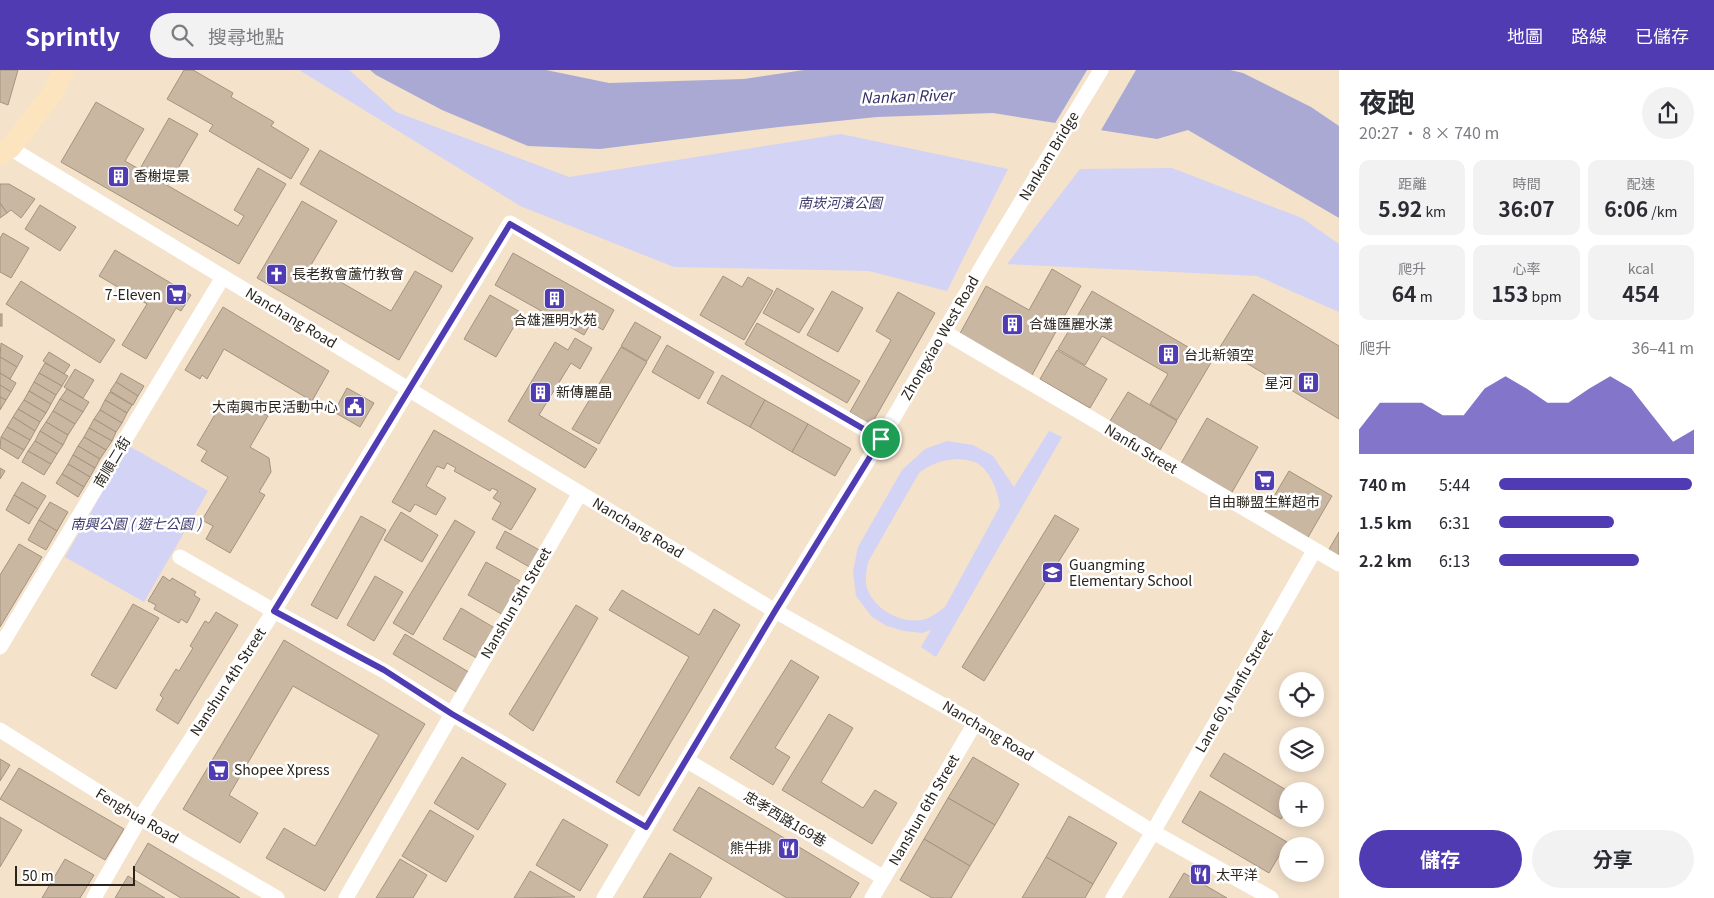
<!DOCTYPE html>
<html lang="zh-TW">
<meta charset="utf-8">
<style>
body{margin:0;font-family:Georgia,"Noto Sans TC",serif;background:#f2f2f3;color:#2b2b33;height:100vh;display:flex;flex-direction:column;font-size:19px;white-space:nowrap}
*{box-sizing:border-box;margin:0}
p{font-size:16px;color:#7c7c81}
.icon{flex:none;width:28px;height:28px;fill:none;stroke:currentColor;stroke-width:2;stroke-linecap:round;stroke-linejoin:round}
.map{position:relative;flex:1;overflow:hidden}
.sheet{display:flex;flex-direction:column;background:#fff;width:375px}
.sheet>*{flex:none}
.buttons{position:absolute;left:1279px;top:602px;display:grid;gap:10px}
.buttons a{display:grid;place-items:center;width:45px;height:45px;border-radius:50%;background:#fff;box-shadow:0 2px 12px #0003;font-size:25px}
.scale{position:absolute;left:15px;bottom:12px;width:120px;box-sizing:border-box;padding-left:5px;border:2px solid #2a241c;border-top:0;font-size:14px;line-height:18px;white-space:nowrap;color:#2a241c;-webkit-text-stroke:4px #fff;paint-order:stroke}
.pin{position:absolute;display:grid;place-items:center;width:42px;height:42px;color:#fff;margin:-21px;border:2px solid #fff;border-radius:50%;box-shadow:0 1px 5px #0007}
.round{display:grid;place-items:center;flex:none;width:52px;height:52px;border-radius:26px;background:#f2f2f3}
.headline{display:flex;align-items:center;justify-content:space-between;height:85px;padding:0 20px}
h1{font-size:28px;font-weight:700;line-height:38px}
.stats{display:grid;grid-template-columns:repeat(3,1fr);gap:8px;height:85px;padding:5px 20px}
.stats div{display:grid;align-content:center;border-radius:10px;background:#f2f2f3;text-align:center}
.stats b{font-size:21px;font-weight:700}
.stats small{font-size:14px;font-weight:400}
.stats p{font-size:14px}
.chart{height:140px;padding:10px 20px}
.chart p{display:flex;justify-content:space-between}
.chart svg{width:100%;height:90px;margin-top:5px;fill:#503bb3;opacity:.7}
.cta{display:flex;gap:10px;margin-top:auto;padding:10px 20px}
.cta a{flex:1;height:58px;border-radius:30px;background:#503bb3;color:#fff;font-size:20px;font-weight:700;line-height:58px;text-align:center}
.cta a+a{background:#f2f2f3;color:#2b2b33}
ul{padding:0 20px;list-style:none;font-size:16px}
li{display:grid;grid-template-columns:80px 60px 1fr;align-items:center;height:38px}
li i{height:12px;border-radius:6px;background:#503bb3}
header{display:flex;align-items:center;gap:30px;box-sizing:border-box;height:70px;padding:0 25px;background:#503bb3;color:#fff}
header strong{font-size:24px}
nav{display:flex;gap:28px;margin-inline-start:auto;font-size:18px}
.search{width:350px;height:45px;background:#f2f2f3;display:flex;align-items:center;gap:12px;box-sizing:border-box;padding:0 18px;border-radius:28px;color:#7c7c81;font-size:19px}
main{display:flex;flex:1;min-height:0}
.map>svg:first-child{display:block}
</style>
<header>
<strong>Sprintly</strong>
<div class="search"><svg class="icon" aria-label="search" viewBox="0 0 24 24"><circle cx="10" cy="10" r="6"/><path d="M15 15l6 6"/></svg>搜尋地點</div>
<nav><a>地圖</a><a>路線</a><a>已儲存</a></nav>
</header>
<main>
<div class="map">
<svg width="1339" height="828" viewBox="0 0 1339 828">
<rect width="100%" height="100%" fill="#f4e2cb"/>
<g fill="#d3d3f6" fill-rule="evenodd">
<path d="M299,0h50l47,42 173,65 272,-43 167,35 -61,122 -78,-20 -195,-4 -154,-61z"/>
<path d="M1172,98l130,50 37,26v68l-82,-36 -250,-12 73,-95z"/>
<path d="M1049,361l13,6 -126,220 -15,-10 10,-17 -9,3 -18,-2 -17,-5 -15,-9 -16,-21 -3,-24 5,-25 44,-77 23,-21 22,-8 26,4 20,11 21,31zM958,389c8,1 17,1 23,7 11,9 17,27 19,40l-55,101c-7,5 -15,12 -24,13 -20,3 -43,-9 -52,-27 -5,-9 -3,-21 -1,-31l51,-89c13,-10 23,-13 39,-14z"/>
<path d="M129,376l79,45 -64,111 -79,-45z"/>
</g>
<path fill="#a9a9d3" d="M370,0h176l63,13 135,-4 60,-9h426l13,3 68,34 28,19v92l-151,-88 -31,9 -164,-26 -116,4 -98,10 -179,22 -72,-3 -86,-36 -66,-35z"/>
<path fill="#f4e2cb" d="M1087,0h49l-36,62 -46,-7z"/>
<g fill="#c9b7a2" stroke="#a4937e">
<path d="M0,0h18l-10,35 -8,-3z"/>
<path d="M184,0h9l40,23 -2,4 43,25 -3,4 38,23 -18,30 -82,-48 4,-6 -46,-26z"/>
<path d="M96,32l48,27 -19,32 113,65 6,-10 -10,-6 24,-42 28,16 -47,80 -178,-102z"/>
<path d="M169,48l29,16 -29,50 -28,-17z"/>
<path d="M320,80l153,88 -21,34 -152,-88z"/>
<path d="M0,114h9l26,15 -14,19 -10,-8 -4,3 -7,-10z"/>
<path d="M302,131l35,20 -26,44 80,46 24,-40 27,15 -43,74 -142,-82z"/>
<path d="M0,133l7,10 -7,5z"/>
<path d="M40,135l36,22 -16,24 -35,-22z"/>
<path d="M3,163l26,15 -18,30 -11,-6v-34z"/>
<path d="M115,180l76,45 -10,16 -5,-3 -30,51 -24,-14 25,-41 -48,-28z"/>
<path d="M513,183l101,57 -11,20 -12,-7 -7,12 -89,-50z"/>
<path d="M1052,199l29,17 -50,91 -73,-40 28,-51 43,24z"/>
<path d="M723,206l19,11 6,-10 25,14 -29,49 -44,-25z"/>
<path d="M21,211l94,59 -15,23 -94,-59z"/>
<path d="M777,218l37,21 -15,24 -36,-20z"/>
<path d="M832,221l31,17 -25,44 -31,-17z"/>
<path d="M1092,221l120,70 -35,59 -27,-16 18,-30 -66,-38 -17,29 -27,-16z"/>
<path d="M898,222l37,21 -64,112 -21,-13 41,-72 -15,-9z"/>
<path d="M1253,224l86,52v73l-119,-72z"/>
<path d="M490,225l32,18 -26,44 -32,-18z"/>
<path d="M223,237l106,64 -17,30 -88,-52 -17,30 -5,-4 -2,4 -15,-9z"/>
<rect x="0" y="244" width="2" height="12"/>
<path d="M635,252l26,15 -14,24 -26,-15z"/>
<path d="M757,253l103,58 -13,22 -102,-59z"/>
<path d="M575,268l17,10 -12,21 -9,-6 -32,52 58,34 -12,19 -77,-47 47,-79 13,8z"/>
<path d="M1,273l22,13 -6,11 -17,-10z"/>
<path d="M667,275l47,27 -15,27 -47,-27z"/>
<path d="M621,277l26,15 -48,82 -27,-15z"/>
<path d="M1057,280l50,29 -17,29 -50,-29z"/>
<path d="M49,282l21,13 -6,9 -21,-13z"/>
<path d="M0,287l17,10 -7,12 -10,-6z"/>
<path d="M45,293l23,13 -6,10 -23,-13z"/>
<path d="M75,299l19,11 -11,18 -19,-11z"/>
<path d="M0,303l16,10 -5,9 -11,-7z"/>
<path d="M39,303l23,13 -6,9 -22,-13z"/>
<path d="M121,303l23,13 -6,10 -22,-14z"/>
<path d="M722,305l43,25 -15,27 -43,-24z"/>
<path d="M34,312l22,13 -5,9 -22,-13z"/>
<path d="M116,312l22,14 -5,9 -23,-14z"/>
<path d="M0,315l11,7 -5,8 -6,-3z"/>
<path d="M347,318l27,15 -14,24 -26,-15z"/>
<path d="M67,319l22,13 -6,10 -23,-13z"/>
<path d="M29,321l22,13 -5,9 -22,-13z"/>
<path d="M110,322l22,13 -5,8 -22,-13z"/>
<path d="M1128,322l49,29 -17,29 -50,-29z"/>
<path d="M0,327l6,3 -6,10z"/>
<path d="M60,329l23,13 -8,12 -22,-13z"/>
<path d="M238,329l30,17 -18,31 19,11 2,14 -12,20 6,3 -35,58 -24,-14 7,-13 -11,-6 26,-43 -27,-16 6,-10 -10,-6 23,-39 10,5z"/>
<path d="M24,330l22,13 -6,9 -22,-13z"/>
<path d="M105,330l22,13 -5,10 -22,-13z"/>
<path d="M765,330l43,24 -16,28 -42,-25z"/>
<path d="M18,339l22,13 -5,9 -22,-14z"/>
<path d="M100,340l22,13 -6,9 -22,-13z"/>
<path d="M53,341l22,13 -7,11 -22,-13z"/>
<path d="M13,347l22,14 -5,9 -23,-13z"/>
<path d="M1207,348l51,29 -27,47 -51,-29z"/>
<path d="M94,349l22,13 -4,9 -23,-13z"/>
<path d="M46,352l22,13 -5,10 -23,-14z"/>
<path d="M808,354l43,25 -16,27 -43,-24z"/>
<path d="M7,357l23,13 -6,10 -23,-13z"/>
<path d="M89,358l23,13 -6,9 -22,-13z"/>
<path d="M434,360l102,59 -25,41 -19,-11 9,-16 -8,-5 5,-7 -6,-3 -2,3 -36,-20 2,-3 -9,-5 -3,6 -7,-3 -11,20 20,12 -10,17 -21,-11 -5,8 -18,-10z"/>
<path d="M40,361l23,14 -6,9 -22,-13z"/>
<path d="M1,367l23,13 -6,9 -18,-11z"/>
<path d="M84,367l22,13 -6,9 -22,-13z"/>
<path d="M35,371l22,13 -6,10 -23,-13z"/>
<path d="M78,376l22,13 -5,9 -22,-13z"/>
<path d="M28,381l23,13 -7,11 -22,-13z"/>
<path d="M73,385l22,13 -5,9 -22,-13z"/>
<path d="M68,394l22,13 -6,10 -22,-13z"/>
<path d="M0,398l5,3 -5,8z"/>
<path d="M1289,401l43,25 -25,43 -43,-26z"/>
<path d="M62,404l22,13 -6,10 -22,-14z"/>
<path d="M22,412l24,14 -8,13 -24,-14z"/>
<path d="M14,425l24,14 -9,15 -23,-14z"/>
<path d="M50,432l18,10 -11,19 -18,-11z"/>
<path d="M401,442l37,23 -16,27 -38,-22z"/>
<path d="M1055,445l24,14 -95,152 -22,-14z"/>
<path d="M361,446l25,14 -49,89 -26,-14z"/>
<path d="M39,450l18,11 -11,19 -18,-10z"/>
<path d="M455,450l20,12 -62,103 -20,-12z"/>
<path d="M505,461l38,21 -10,17 -37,-21z"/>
<path d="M1339,462v26l-11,-7z"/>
<path d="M19,474l23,13 -42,70v-52z"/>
<path d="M486,492l38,21 -19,33 -37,-21z"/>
<path d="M163,506l7,5 2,-3 24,14 -2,3 6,4 -13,24 -6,-4 -2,4 -25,-14 2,-4 -8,-4z"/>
<path d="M375,506l28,16 -29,49 -27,-16z"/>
<path d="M622,520l77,45 15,-26 26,16 -101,171 -23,-14 73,-125 -80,-47z"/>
<path d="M133,534l26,14 -43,71 -25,-14z"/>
<path d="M576,535l22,13 -65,113 -24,-17z"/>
<path d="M461,538l37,22 -18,30 -37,-21z"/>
<path d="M216,542l22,13 -60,99 -22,-14 7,-12 -3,-3 16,-26 3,2 14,-23 -3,-2 15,-25 4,2z"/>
<path d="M405,564l67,40 -12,20 -67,-40z"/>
<path d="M284,570l141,84 -100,167 -59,-33 18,-30 31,18 64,-111 -86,-49 -64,109 29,18 -18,30 -57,-34z"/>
<path d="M791,590l28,17 -44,71 15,9 -17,28 -43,-27z"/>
<path d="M829,644l24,14 -32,54 42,26 12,-18 22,13 -25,41 -90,-54z"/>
<path d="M1224,683l64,38v18l-7,10 -71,-43z"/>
<path d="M462,687l44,27 -28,46 -44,-27z"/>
<path d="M973,687l46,27 -24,41 -47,-27z"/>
<path d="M0,689l10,6 -10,16z"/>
<path d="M19,698l105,61 -19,31 -105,-61z"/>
<path d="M699,717l160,96 -9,15h-63l-114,-68z"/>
<path d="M1200,721l87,51 -18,31 -87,-51z"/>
<path d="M948,728l47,27 -25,41 -46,-27z"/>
<path d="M430,740l44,26 -28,46 -44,-26z"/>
<path d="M1069,746l48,27 -24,41 -47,-27z"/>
<path d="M0,747l22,13 -22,37z"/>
<path d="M563,749l45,26 -28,46 -44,-26z"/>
<path d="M924,769l46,27 -19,32h-19l-32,-18z"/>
<path d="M148,773l92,55h-59l-48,-29z"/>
<path d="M670,783l42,25 -12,20h-57z"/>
<path d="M1046,787l47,27 -8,14h-63z"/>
<path d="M65,789l29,16 -14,23h-38z"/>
<path d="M400,789l27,16 -14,23h-37z"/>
<path d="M530,801l45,26 -61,1z"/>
<path d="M1184,803l43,25h-58z"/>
<path d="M128,806l37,22h-50z"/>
</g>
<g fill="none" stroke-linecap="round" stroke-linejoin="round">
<g stroke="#fff" stroke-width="15">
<path d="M10,78l765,463 200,112 178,109 118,66"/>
<path d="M944,262l395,232"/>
<path d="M180,487l94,54 110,60 68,43 128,-221"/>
<path d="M0,577l223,-370"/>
<path d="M0,660l140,88 137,80"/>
<path d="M686,690l198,118"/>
<path d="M94,828l46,-80 134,-207 236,-388 371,216"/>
<path d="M346,828l106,-184 194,113"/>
<path d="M604,828l171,-287 106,-172 109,-186 111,-183"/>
<path d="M872,828l103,-175"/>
<path d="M1113,828l40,-66 161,-281"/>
</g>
<path stroke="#fbe4be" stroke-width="21" d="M0,84l10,-6 42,-54 12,-24"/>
</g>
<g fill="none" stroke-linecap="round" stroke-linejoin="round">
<defs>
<path id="route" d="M510,154l371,215 -106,172 -129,216 -194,-113 -68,-44 -110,-59z"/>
</defs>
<use href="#route" stroke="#fff" stroke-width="10"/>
<use href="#route" stroke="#503bb3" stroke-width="6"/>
</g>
<defs>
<symbol id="building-square" viewBox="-11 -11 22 22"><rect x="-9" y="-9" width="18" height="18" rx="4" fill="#503bb3" stroke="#fff"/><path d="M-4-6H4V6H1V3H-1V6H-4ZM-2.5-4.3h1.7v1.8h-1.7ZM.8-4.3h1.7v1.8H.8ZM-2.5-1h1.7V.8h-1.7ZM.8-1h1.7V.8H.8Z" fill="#fff"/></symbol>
<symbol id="church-square" viewBox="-11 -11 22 22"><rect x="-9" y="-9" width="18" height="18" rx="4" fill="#503bb3" stroke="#fff"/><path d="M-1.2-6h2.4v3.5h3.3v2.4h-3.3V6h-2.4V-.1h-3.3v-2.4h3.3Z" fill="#fff"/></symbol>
<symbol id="supermarket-square" viewBox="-11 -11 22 22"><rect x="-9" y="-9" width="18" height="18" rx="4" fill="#503bb3" stroke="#fff"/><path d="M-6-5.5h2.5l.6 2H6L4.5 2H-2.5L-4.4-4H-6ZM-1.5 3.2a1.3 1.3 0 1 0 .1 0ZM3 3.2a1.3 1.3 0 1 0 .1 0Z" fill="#fff"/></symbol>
<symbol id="civic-square" viewBox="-11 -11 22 22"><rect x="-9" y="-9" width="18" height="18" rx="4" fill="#503bb3" stroke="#fff"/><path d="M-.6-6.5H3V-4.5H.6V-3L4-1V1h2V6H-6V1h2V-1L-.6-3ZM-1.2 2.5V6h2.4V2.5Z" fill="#fff"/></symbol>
<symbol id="school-square" viewBox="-11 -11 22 22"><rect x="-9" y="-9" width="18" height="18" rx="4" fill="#503bb3" stroke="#fff"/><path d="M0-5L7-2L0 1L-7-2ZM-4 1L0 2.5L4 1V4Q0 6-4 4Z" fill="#fff"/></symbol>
<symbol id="restaurant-square" viewBox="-11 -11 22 22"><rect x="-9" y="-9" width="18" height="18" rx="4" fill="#503bb3" stroke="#fff"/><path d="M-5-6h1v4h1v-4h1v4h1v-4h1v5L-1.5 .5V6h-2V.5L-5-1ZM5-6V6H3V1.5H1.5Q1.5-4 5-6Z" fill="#fff"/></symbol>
</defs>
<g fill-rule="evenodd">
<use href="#building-square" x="106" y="94" width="25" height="25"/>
<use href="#church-square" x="264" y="192" width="25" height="25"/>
<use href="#supermarket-square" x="164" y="212" width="25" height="25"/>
<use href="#building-square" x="542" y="216" width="25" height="25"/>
<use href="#building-square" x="1000" y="242" width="25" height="25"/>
<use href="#building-square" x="1156" y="272" width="25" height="25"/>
<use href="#building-square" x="1296" y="300" width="25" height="25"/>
<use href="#building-square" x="528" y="310" width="25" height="25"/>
<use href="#civic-square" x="342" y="324" width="25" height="25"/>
<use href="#supermarket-square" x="1252" y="398" width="25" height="25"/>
<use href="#school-square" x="1040" y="490" width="25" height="25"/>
<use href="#supermarket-square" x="206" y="688" width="25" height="25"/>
<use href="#restaurant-square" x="776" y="766" width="25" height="25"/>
<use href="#restaurant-square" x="1188" y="792" width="25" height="25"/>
</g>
<g text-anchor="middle" stroke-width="5" stroke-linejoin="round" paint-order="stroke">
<g font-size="14" fill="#2a241c" stroke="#fff">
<text transform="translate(1049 86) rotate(-59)" y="5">Nankam Bridge</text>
<text transform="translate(291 248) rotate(31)" y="5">Nanchang Road</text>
<text transform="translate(940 268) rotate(-60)" y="5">Zhongxiao West Road</text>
<text transform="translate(1141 379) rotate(31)" y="5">Nanfu Street</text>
<text transform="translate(112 392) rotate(-59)" y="5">南順二街</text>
<text transform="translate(638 458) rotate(31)" y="5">Nanchang Road</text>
<text transform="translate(516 533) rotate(-60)" y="5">Nanshun 5th Street</text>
<text transform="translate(228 612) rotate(-57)" y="5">Nanshun 4th Street</text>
<text transform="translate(1234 621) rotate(-60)" y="5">Lane 60, Nanfu Street</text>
<text transform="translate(988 661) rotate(31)" y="5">Nanchang Road</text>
<text transform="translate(924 740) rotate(-60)" y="5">Nanshun 6th Street</text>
<text transform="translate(137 746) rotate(31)" y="5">Fenghua Road</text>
<text transform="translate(785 749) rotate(31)" y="5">忠孝西路169巷</text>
</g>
<g font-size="14" fill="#2a241c" stroke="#fff" text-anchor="start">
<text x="134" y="111">香榭堤景</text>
<text x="292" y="209">長老教會蘆竹教會</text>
<text x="161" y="230" text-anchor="end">7-Eleven</text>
<text x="555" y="255" text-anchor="middle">合雄滙明水苑</text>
<text x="1029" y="259">合雄匯麗水漾</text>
<text x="1184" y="290">台北新領空</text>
<text x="1293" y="318" text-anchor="end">星河</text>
<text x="556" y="327">新傳麗晶</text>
<text x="338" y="342" text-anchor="end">大南興市民活動中心</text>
<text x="1264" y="437" text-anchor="middle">自由聯盟生鮮超市</text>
<text x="1069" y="500">Guangming<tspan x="1069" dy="16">Elementary School</tspan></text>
<text x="234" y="705">Shopee Xpress</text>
<text x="772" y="783" text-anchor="end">熊牛排</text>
<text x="1216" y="810">太平洋</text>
</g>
<g font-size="14" font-style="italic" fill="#3c386e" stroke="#fff">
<text x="840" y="138">南崁河濱公園</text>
<text x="136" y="459">南興公園 ( 遊七公園 )</text>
</g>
<g font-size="15" font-style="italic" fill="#353065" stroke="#fff">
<text transform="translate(907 27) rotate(-2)" y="5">Nankan River</text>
</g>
</g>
</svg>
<div class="buttons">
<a><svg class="icon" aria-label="locate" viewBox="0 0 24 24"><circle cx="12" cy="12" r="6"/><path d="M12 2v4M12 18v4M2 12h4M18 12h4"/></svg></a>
<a><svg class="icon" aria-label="layers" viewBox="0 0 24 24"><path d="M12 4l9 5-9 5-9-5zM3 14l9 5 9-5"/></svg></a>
<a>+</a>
<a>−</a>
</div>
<div class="scale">50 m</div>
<div class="pin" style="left:881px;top:369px;background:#1e9e55"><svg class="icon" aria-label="arrive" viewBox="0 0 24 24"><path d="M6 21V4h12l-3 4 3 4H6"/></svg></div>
</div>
<section class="sheet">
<div class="headline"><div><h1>夜跑</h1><p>20:27 · 8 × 740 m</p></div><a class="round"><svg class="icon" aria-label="share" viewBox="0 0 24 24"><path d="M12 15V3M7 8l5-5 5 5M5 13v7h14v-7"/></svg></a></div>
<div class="stats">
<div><p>距離</p><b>5.92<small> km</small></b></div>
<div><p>時間</p><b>36:07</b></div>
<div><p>配速</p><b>6:06<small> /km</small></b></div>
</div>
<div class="stats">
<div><p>爬升</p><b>64<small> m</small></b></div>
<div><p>心率</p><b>153<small> bpm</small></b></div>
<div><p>kcal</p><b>454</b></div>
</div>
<div class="chart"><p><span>爬升</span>36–41 m</p>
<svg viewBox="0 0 160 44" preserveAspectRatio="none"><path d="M0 44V32L10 19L20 19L30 19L40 25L50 25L60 12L70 6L80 12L90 19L100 19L110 12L120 6L130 12L140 25L150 38L160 32V44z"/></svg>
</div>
<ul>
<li><b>740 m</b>5:44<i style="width:99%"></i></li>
<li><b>1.5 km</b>6:31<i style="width:59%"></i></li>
<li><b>2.2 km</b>6:13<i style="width:72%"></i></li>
</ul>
<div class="cta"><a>儲存</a><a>分享</a></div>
</section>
</main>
